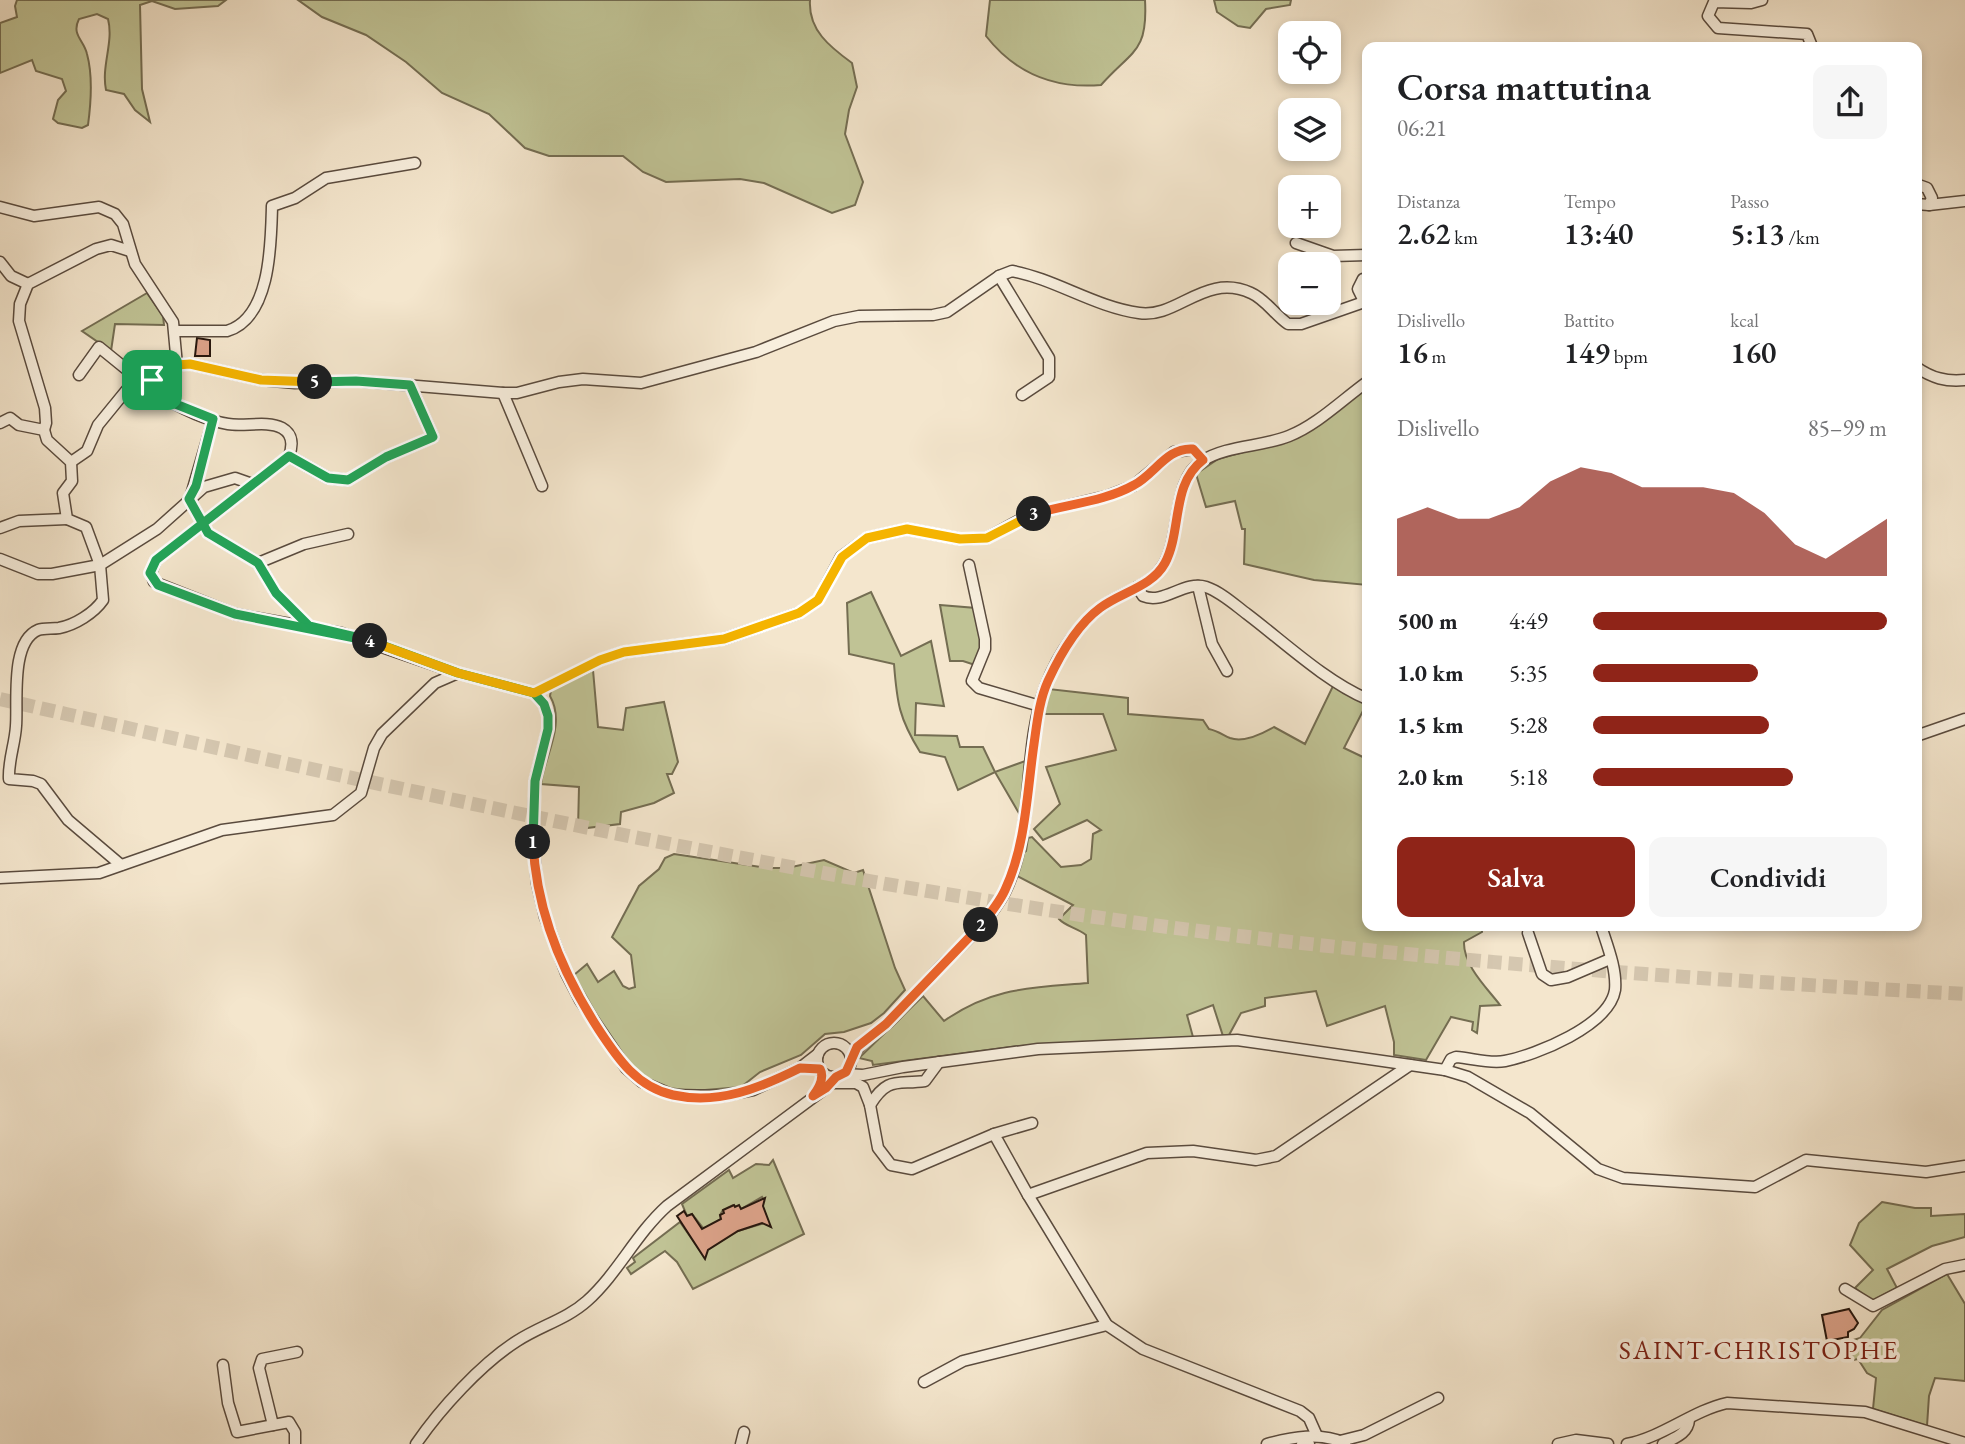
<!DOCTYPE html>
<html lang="it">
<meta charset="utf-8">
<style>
body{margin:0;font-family:"EB Garamond",serif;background:#f6f6f6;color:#202124;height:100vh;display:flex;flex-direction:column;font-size:26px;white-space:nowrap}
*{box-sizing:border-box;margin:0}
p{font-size:23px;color:#757577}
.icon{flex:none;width:38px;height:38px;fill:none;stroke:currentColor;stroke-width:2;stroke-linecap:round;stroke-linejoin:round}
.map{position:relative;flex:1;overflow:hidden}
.drawer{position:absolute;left:1362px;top:42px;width:560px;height:889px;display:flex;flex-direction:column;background:#fff;border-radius:14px;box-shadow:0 4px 10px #0003}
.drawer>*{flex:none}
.controls{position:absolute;left:1278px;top:21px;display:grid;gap:14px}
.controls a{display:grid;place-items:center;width:63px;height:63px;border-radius:14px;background:#fff;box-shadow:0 4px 10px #0003;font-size:35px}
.pin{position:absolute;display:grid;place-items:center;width:60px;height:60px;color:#fff;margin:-30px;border-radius:14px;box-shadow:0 4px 10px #0006}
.km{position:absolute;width:35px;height:35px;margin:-18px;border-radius:50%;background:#222;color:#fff;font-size:19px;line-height:35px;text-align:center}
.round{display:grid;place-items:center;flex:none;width:74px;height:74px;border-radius:14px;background:#f6f6f6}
.head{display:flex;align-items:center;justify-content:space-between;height:119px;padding:0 35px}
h1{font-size:38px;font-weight:600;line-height:52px}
.figures{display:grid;grid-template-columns:repeat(3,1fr);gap:10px;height:119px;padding:7px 35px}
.figures div{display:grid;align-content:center}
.figures b{font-size:30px;font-weight:600}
.figures small{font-size:19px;font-weight:400}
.figures p{font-size:19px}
.chart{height:196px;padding:14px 35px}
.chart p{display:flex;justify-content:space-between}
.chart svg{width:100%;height:126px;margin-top:7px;fill:#8f2418;opacity:.7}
.primary-button{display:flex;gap:14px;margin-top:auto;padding:14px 35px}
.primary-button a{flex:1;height:80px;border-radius:14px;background:#8f2418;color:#fff;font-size:28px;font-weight:600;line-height:80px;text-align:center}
.primary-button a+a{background:#f6f6f6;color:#202124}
ul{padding:0 35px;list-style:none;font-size:23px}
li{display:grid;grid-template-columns:112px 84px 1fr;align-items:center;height:52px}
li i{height:18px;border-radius:9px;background:#8f2418}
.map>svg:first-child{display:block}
</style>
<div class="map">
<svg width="1965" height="1444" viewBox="0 0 1965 1444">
<rect width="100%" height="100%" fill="#f4e6cd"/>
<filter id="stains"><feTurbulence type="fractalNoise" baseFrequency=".00286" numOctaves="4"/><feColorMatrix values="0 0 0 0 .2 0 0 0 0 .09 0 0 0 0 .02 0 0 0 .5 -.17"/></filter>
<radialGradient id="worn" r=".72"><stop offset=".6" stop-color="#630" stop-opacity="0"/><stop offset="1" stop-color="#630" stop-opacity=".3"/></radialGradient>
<g fill="#c0c395" stroke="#746d52" stroke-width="2">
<path d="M17,0h209l-8,6 -43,3 -23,-8 -12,4 2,84 8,33 -15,-12 -11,-16 -18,-4c-5,-24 8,-48 2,-71l-11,-5 -18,5c-8,16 5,21 8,35 6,22 4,49 1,71l-6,3 -24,-5 -5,-4 5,-19 8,-9 -4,-12 -26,-8 -4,-11 -32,13v-50l17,-6 -2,-11z"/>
<path d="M298,0h512c-2,30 20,47 42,63l5,24 -8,23 -4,24 18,48 -8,23 -23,8 -68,-30 -24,-4 -74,3 -23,-10 -20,-16h-74l-24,-8 -36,-34 -47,-21 -36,-31 -40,-27 -44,-18z"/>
<path d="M990,0h155c3,53 -13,50 -44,85 -47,4 -86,-12 -115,-49z"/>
<path d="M1214,0h77l-1,5 -24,4 -16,19 -12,-2 -21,-14z"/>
<path d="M147,293l16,23 1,9 -49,-1 -4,27 -29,-20z"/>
<path d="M1367,387v198l-53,-5 -70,-16 1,-35h-3l-7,-28 -29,6 -10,-33 22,-15 81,-22z"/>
<path d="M871,592l30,64 30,-15 13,65 -28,-3 -1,32 42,1 3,11h23l12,25 33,-12 -8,55 -25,-43 -37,18 -13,-33 -25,-5c-21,-34 -23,-49 -26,-88l-45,-10 -2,-51z"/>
<path d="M940,605l36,3 6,38 -7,19 -12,-4h-13z"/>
<path d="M593,670l5,57 25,3 3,-22 38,-6 14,60 -6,12h-5l7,19 -20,10 -33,9 -1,12 -42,5 1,-42 -38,-3c4,-29 25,-60 9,-88l1,-6z"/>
<path d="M1333,686l34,17 -23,45 23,11v167h115v6l-18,10c-1,23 23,46 36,63l-20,1 -3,27 -5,-3 1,-8 -22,-5 -25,43 -32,-5v-13l-9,-36 -58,20 -11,-35 -51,7v8l-24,7 -12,22 -6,1 -10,-31 -26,10 6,22 -175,9 -145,19 -1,-4 -13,-3 64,-62 21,25c48,-34 87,-33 144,-38l-2,-48c-9,-7 -21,-9 -27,-16l14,-14 -56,-29 5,-23 4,-2 2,-13 4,-1 29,30 20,-2 10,-6 2,-25 8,-4 -14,-10 -44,20 -9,-11 26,-25 -14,-37 70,-17 -13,-36h-59l5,-25 79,9v16l75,6 6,9c9,2 14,6 21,9 14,5 32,-4 44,-11l31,17z"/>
<path d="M674,854l93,14h20l37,-8 30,13 9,-3 32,98 10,22 -21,23 -13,10 -27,9 -19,2 -24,21 -41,17 -19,15 -48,4 -24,-3 -21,-9 -19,-15 -18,-24 -37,-65 13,-11 11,18 16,-11 9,15 6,3 6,-2 -4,-32 -19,-18 27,-51 20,-17 6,-11z"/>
<path d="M773,1160l31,74 -111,55 -16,-27 -12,-11 -34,23 -4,-6 8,-6 -2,-4 47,-36 23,33 3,-5 32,-19 30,-9 -7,-19 3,-2 -2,-4 -21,12 -8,-4 -10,5 -3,5 1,4 -17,10 -12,-15 -5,2 -5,-12 47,-34 4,8 23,-14 13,1z"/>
<path d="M1882,1202l33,6h16v8l34,-2v23l-33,9 -45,23 10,19 -25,13 -17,-13 18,-18 -23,-25 9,-22z"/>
<path d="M1947,1274l18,30v77l-30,-3 -6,18 -2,30 -54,-17 3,-31 -9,-5 -9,-14 -5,1 -3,-19 10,-3 22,-28z"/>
</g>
<g fill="#dba289" stroke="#27170e" stroke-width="2">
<path d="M197,338l13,2v16h-15z"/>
<path d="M765,1198l-2,8 8,21 -9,-4 -24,8 -30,19 -3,9 -28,-43 7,-5 3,5 5,-2 10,15 19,-10 -1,-4 4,-2 -1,-3 11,-5 1,2 4,-2 2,4z"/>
<path d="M1849,1309l9,14 -4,6 -6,3v5l-21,4 -5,-26z"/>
</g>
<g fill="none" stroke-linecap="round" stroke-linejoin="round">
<path stroke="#d5c7b0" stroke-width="14" stroke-dasharray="14 7" stroke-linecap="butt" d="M0,699c361,82 722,164 1088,217 291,42 584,62 877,78"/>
<defs>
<g id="minor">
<path d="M1762,0l-11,3 -37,-1 -6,14 10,12 89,6 4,10 -2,3"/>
<path d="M1916,184l11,4 5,10 -3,7 -13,-1"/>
<path d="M1929,205l36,-4"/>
<path d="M0,207l34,9 65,-9 16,7 8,10 12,40 38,58 4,43"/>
<path d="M1296,243l37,13 34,-1"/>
<path d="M0,262l11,14 17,8"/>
<path d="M999,276l50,82v19l-27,18"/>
<path d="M1367,279h-4l-5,10 4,8 5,1"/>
<path d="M175,331h52c44,-13 44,-88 45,-125l23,-8 31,-20 89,-15"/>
<path d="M1916,367c16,11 30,15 49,13"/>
<path d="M79,375l20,-28 32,26 21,7"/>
<path d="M503,393l39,93"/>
<path d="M0,423l10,-5 9,7 25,5 3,10 24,22 1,19 -9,12 4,26 19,8 14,38 3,35c-9,13 -28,25 -44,28 -7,1 -15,0 -21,2 -28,12 -20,72 -22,96 -1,18 -8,35 -7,53l24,2 8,3 27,36 53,45"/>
<path d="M44,430l2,-7 -1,-15 -26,-87 1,-17 8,-20 68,-35 15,-4 19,6"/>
<path d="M289,456l39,22 20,2 38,-23 47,-20 -23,-52"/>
<path d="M71,462l16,-11 11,-26 40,-49"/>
<path d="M191,495l22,-75"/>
<path d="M189,499l19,34 50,30 18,30 33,33"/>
<path d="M0,528l19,-7 48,-2"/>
<path d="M0,559l38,15h14l48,-9 57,-36 47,-42 31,-9 17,6"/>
<path d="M258,563l46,-19 44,-10"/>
<path d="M969,565l16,74v10l-13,32 7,7 61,18"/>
<path d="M1198,586l14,58 15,27"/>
<path d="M1137,587l6,9c21,9 41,-16 63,-9 15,5 29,18 41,27 37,28 78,67 120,85"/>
<path d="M534,693l66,-33 24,-8 100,-13 75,-26 19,-13 23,-43 26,-19 40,-9 53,10 27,-1 42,-23 78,-19 26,-10 41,-34 19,-3 10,11"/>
<path d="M1916,736l49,-17"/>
<path d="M0,878l99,-5 123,-43 111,-15 28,-22 13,-45 8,-14 53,-51 23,-10"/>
<path d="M1528,933l14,41 9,6 17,-3 42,-18"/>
<circle cx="834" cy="1060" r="17"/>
<path d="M818,1054l-18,14 -47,22 -31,6 -49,-1 -31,-13 -16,-14 -46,-68 -14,-27 -21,-56 -8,-34 -4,-40 2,-62 13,-52v-13l-4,-12 -10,-11 -76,-20 -117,-40 -106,-19 -81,-32 -3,-9 5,-13 133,-104c4,-11 4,-22 -7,-28 -15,-8 -38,-1 -54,-4 -25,-4 -53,-19 -74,-32l-2,-12 25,-15 13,-1 71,16 34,3 61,-2 147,12h14l42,-11 24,-3 58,4 115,-31 78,-31 25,-5 74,-1 14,-3 52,-36 13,-5c43,8 83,36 127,42 38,6 66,-41 112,-20 14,6 24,22 37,31h13l66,-23"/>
<path d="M851,1058c10,-18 24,-23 38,-36 19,-19 36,-39 54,-58 22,-22 47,-44 62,-72 31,-64 16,-142 41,-207 12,-31 35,-66 63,-83 18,-11 41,-17 53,-35 20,-28 9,-87 40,-106 25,-16 60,-14 87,-25 28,-11 53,-36 78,-54"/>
<path d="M1445,1070l6,-11 5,-2c16,1 33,7 49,4 31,-6 104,-35 110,-71 2,-21 -8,-45 -14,-64"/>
<path d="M844,1074l19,1 40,-8 135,-18 199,-9 208,30 23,7 62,36 68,56 25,9 132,9 51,-27 120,12 39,-6"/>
<path d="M831,1083h25l7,4 7,18 8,43 13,17 21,4 82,-35"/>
<path d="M870,1105c18,-29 27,-20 55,-24l14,-19"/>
<path d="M1028,1195l-34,-61 38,-11"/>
<path d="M1845,1289l28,17 72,-37 20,-4"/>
<path d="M223,1365l5,38 9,29 52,-10 6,10v12"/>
<path d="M924,1382l39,-21 144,-36"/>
<path d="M273,1425l-14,-57 3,-9 35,-7"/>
<path d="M1317,1436l-8,-18 -9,-7 -157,-62 -36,-24 -79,-130 119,-42 46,-2 63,9 20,-4 134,-91"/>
<path d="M416,1444c24,-35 65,-80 101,-103 23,-15 50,-22 70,-40 31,-28 49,-67 80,-95l159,-118 10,-11"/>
<path d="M741,1444l3,-12"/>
<path d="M1267,1444c26,-7 52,-12 78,-1"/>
<path d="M1302,1444h7"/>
<path d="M1338,1444l2,-3 24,-6 74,-37"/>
<path d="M1558,1444l18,-4 32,4"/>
<path d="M1627,1444c36,-7 65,-33 100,-41l138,9 100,31"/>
<path d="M1663,1444c11,-6 25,-10 26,-24"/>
</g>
</defs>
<use href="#minor" stroke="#5a4b3e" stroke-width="13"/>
<use href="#minor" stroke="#f8efde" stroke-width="10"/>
</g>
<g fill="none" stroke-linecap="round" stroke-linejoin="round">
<defs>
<path id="split-1" d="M152,380l2,12 14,9 45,18 -17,67 -7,13 19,34 50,30 18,30 33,33 59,14 90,33 76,20 10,11 4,12v13l-13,52 -2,61"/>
<path id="split-2" d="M533,842c3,69 29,131 66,188 19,29 38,57 74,65 46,10 87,-7 127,-27l20,1c5,9 -1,19 -7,27l13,-8 10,-11 10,-5 11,-25 29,-23 95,-99"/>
<path id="split-3" d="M981,925c9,-11 18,-22 24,-35 21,-45 22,-98 29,-146 3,-21 5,-43 14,-63 12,-26 29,-56 52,-73 21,-16 52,-21 65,-45 17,-32 6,-79 38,-103l-10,-11c-26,-2 -38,25 -59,36 -30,17 -68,19 -100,29"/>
<path id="split-4" d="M370,641l88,32 76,20 66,-33 24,-8 100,-13 75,-26 19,-13 24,-43 25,-19 40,-9 53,10 27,-1 47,-24"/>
<path id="split-5" d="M315,382l41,-1 54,4 23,52 -47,20 -38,23 -20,-2 -39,-22 -133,104 -6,13 8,12 77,29 135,27"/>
<path id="split-6" d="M152,380l25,-15 13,-1 71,16 54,2"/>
</defs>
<use href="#split-1" stroke="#fff" stroke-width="14"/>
<use href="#split-2" stroke="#fff" stroke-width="14"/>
<use href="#split-3" stroke="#fff" stroke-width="14"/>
<use href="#split-4" stroke="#fff" stroke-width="14"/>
<use href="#split-5" stroke="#fff" stroke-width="14"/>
<use href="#split-6" stroke="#fff" stroke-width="14"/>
<use href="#split-1" stroke="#22a559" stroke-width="9"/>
<use href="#split-2" stroke="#f0652b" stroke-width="9"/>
<use href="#split-3" stroke="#f0652b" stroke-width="9"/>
<use href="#split-4" stroke="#f5b400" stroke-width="9"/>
<use href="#split-5" stroke="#22a559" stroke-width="9"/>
<use href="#split-6" stroke="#f5b400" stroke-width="9"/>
</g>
<g text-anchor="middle" stroke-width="7" stroke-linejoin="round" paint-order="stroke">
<g font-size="26" letter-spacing="2" fill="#7a1f14" stroke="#f8efde">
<text x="1759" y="1359">SAINT-CHRISTOPHE</text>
</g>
</g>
<rect width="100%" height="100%" filter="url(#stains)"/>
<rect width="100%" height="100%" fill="url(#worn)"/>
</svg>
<div class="controls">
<a><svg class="icon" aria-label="locate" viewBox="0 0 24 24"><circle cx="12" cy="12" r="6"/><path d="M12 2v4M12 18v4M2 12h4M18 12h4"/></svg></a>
<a><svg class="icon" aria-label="layers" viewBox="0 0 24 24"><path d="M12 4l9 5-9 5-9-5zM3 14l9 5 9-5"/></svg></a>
<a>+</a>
<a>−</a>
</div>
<div class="pin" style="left:152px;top:380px;background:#1e9e55"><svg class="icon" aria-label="arrive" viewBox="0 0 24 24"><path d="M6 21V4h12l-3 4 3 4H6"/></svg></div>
<b class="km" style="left:533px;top:842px">1</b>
<b class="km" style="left:981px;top:925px">2</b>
<b class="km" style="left:1034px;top:514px">3</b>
<b class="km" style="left:370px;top:641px">4</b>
<b class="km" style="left:315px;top:382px">5</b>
<section class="drawer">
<div class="head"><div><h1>Corsa mattutina</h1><p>06:21</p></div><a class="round"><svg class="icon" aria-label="share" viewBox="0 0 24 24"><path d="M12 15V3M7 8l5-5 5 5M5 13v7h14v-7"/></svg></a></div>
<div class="figures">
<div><p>Distanza</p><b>2.62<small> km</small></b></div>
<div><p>Tempo</p><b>13:40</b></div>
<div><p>Passo</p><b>5:13<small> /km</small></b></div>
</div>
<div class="figures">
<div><p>Dislivello</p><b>16<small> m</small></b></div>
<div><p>Battito</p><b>149<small> bpm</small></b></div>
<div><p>kcal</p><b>160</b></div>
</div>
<div class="chart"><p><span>Dislivello</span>85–99 m</p>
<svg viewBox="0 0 160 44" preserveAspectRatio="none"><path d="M0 44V24L10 20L20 24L30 24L40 20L50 11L60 6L70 8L80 13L90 13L100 13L110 15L120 22L130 33L140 38L150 31L160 24V44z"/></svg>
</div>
<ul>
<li><b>500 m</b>4:49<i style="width:100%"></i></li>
<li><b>1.0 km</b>5:35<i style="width:56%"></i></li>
<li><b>1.5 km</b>5:28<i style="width:60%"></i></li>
<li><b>2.0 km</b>5:18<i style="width:68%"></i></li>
</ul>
<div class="primary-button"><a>Salva</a><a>Condividi</a></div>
</section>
</div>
